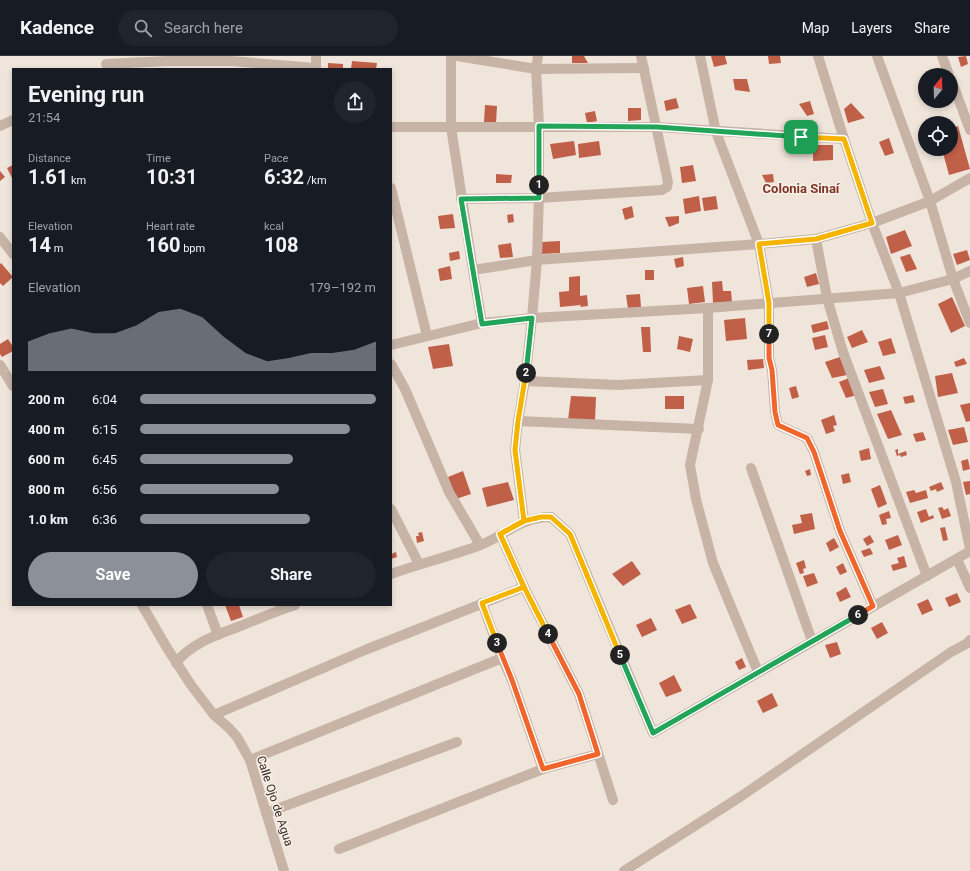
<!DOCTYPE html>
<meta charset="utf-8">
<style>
body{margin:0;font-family:Roboto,sans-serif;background:#20242c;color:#f1f3f6;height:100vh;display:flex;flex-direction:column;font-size:15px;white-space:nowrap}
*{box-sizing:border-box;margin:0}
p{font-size:13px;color:#9ea1a6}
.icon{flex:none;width:22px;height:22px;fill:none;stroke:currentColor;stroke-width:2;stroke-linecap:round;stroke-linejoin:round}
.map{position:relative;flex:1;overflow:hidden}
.sheet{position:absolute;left:12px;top:12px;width:380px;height:538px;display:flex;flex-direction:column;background:#171b24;border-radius:0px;box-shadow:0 2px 6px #0003}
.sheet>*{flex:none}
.needle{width:26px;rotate:19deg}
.buttons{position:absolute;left:918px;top:12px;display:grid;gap:8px}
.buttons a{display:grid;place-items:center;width:40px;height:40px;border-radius:50%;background:#171b24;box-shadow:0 2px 6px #0003;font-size:20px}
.pin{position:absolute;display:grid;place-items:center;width:34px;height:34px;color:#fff;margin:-17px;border-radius:8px;box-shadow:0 2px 6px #0006}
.km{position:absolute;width:20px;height:20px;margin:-10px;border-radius:50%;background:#222;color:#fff;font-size:11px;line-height:20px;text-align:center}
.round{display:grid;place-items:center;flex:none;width:42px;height:42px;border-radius:21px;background:#20242c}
.headline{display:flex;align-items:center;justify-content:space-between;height:68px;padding:0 16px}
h1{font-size:22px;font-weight:700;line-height:30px}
.figures{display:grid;grid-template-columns:repeat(3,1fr);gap:6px;height:68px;padding:4px 16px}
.figures div{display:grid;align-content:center}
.figures b{font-size:20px;font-weight:700}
.figures small{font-size:11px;font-weight:400}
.figures p{font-size:11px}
.chart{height:112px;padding:8px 16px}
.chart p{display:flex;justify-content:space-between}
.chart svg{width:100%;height:72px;margin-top:4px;fill:#8c9099;opacity:.7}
.primary-button{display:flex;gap:8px;margin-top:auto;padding:8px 16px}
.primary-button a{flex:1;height:46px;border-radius:24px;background:#8c9099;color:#fff;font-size:16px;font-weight:700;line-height:46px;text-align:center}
.primary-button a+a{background:#20242c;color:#f1f3f6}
ul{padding:0 16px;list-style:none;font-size:13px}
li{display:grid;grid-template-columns:64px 48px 1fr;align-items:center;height:30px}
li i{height:10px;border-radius:5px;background:#8c9099}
header{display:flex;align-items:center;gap:24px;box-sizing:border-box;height:56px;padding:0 20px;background:#171b24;border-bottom:1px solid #363941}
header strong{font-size:19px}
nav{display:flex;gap:22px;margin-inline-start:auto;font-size:14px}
.search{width:280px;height:36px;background:#20242c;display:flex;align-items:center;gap:10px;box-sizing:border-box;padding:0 14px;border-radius:22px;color:#9ea1a6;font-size:15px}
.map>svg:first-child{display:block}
</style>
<header>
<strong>Kadence</strong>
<div class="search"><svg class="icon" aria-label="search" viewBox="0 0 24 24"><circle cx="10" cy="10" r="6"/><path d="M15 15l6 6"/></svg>Search here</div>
<nav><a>Map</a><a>Layers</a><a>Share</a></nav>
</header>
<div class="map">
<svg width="970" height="815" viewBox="0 0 970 815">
<rect width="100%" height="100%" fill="#f0e5db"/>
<g fill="#c06049">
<path d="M572,0h12l4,7h-16z"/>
<path d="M711,0h14l2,8 -13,3z"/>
<path d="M768,0h12l1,7 -12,1z"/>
<path d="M966,0l2,8 -7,3 -3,-10z"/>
<path d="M352,5l25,2 -1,6h-25z"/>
<path d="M328,7l15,1v5h-15z"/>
<path d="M733,23h14l3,13 -15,-2z"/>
<path d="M676,42l3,10 -13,3 -2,-10z"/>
<path d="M810,45l4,13 -7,2 -8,-12z"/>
<path d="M851,47l14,15 -17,5 -4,-14z"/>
<path d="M485,49l12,1 -1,17 -12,-1z"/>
<path d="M628,52h13v12l-13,1z"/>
<path d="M595,55l2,10 -10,2 -2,-10z"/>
<path d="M958,70l12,43 -21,6 -7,-26h9v-21z"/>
<path d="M889,82l5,15 -9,3 -6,-14z"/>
<path d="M574,85l2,14 -23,4 -3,-15z"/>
<path d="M599,85l2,14 -22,3 -1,-14z"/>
<path d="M813,89h20v15l-20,1z"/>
<path d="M13,109v15l-6,-12z"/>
<path d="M693,109l3,16 -14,2 -2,-16z"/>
<path d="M0,115l5,6 -5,4z"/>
<path d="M496,118l16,1 -1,8h-15z"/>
<path d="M773,118l1,8 -8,1 -4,-8z"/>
<path d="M699,140l2,15 -16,3 -2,-15z"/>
<path d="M716,140l2,13 -14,2 -2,-13z"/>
<path d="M632,150l2,11 -9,3 -3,-11z"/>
<path d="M453,158l2,14 -15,1 -2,-13z"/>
<path d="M513,158l1,8 -6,1 -1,-8z"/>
<path d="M679,160v7l-10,4 -4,-10z"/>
<path d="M905,174l7,16 -21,8 -5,-17z"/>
<path d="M560,185v12l-18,1v-12z"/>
<path d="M511,187l2,14 -13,1 -2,-13z"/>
<path d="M967,194l3,10 -13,5 -4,-11z"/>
<path d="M459,195l1,8 -10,2 -1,-8z"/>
<path d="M910,198l7,15 -11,3 -6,-15z"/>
<path d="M683,201l1,9 -8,2 -2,-9z"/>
<path d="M1,207l12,14 -10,9 -3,-3v-19z"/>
<path d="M450,210l2,13 -12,2 -2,-12z"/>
<rect x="645" y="214" width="9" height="10"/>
<path d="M816,217l3,11 -12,3 -3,-10z"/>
<path d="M580,220v20l7,-1 1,11 -8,1 1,-2 -21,2 -1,-15 10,-1v-14z"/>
<path d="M722,225l1,10h8l1,11 -19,1 -1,-21z"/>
<path d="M703,230l2,16 -16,2 -2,-16z"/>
<path d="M640,238l1,13 -13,2 -2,-14z"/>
<path d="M952,241l13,29 -14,7 -13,-29z"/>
<path d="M745,262l2,21 -21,2 -2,-21z"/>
<path d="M827,265l2,8 -16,4 -2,-8z"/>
<path d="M641,271h9l1,25h-8z"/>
<path d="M862,274l6,12 -16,6 -5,-11z"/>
<path d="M825,279l3,12 -13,3 -3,-12z"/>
<path d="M679,280l14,3 -3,13 -13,-3z"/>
<path d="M891,282l5,15 -13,3 -5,-14z"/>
<path d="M8,283l5,8v4l-11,6 -2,-3v-10z"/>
<path d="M449,288l4,22 -20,3 -5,-22z"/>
<path d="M840,301l7,18 -15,3 -7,-16z"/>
<path d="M964,302l3,6 -11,3 -2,-5z"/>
<path d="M763,303l1,9 -16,2 -1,-10z"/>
<path d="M880,310l5,13 -16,4 -5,-13z"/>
<path d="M952,317l6,20 -20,4 -3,-21z"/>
<path d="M849,322l8,17 -11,3 -7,-16z"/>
<path d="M796,330l3,11 -7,2 -3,-11z"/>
<path d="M883,333l5,15 -13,3 -6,-15z"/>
<path d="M913,339l2,7 -10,2 -2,-7z"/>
<path d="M571,340l25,1 -1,24 -27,-1z"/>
<rect x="665" y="340" width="19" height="13"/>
<path d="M970,347v18l-4,1 -6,-17z"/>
<path d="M891,354l11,25 -14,4 -11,-25z"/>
<path d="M834,359l3,10 -4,1 2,5 -9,3 -5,-14z"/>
<path d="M964,371l4,15 -15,3 -5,-15z"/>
<path d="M923,376l3,8 -10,2 -3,-8z"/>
<path d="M869,392l2,11 -10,2 -2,-10z"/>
<path d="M898,393v5l8,-3 1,4 -6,2 -1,-2 -3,1 -2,-6z"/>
<path d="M968,403l2,10 -7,2 -2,-10z"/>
<path d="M810,413l1,6 -4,1 -2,-5z"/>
<path d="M463,415l8,23 -15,5 -8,-22z"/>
<path d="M849,417l2,9 -8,2 -2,-9z"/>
<path d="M970,425v13l-4,1 -3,-13z"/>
<path d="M508,426l6,18 -27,7 -5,-19z"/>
<path d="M941,426l3,7 -7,3 -1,-3 -5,2 -2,-4z"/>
<path d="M880,429l7,19 -9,4 -7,-19z"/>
<path d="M914,434l2,3 10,-3 2,8 -18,5 -4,-11z"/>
<path d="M942,451l2,3 4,-2 3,8 -9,3 -4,-11z"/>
<path d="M926,453l3,8 4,-2 1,3 -13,5 -4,-11z"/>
<path d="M889,455l2,7 -5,1 1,5 -5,1 -3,-10z"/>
<path d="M812,457l3,16 -21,5 -2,-9 10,-2 -2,-8z"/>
<path d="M945,471l3,13 -5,1 -3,-13z"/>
<path d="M422,476l2,9 -7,2 -1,-7h3l-1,-3z"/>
<path d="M870,479l4,7 -7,4 -4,-7z"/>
<path d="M898,479l4,10 -13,5 -4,-10z"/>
<path d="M834,482l5,9 -9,5 -4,-9z"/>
<path d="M870,492l3,6 -9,3 -3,-6z"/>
<path d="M396,496l1,5 -6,2v-5z"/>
<path d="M904,500l3,11 -14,4 -2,-6 8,-2 -2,-5z"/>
<path d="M804,504l2,8 -3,1 1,4 -4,1 -4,-11z"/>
<path d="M632,505l9,13 -18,12 -11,-12z"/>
<path d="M843,507l4,9 -7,3 -4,-8z"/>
<path d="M814,517l4,10 -11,4 -4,-11z"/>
<path d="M846,531l5,10 -11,5 -4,-9z"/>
<path d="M957,537l4,9 -12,5 -4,-9z"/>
<path d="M928,543l5,11 -11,5 -5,-11z"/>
<path d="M690,548l7,14 -15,6 -7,-14z"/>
<path d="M225,549h14l4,12 -12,4z"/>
<path d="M651,562l6,12 -15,7 -6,-12z"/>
<path d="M882,566l6,11 -11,6 -6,-11z"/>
<path d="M837,586l4,12 -11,4 -5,-13z"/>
<path d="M742,602l4,9 -7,3 -4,-8z"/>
<path d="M674,619l8,16 -16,6 -7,-14z"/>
<path d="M772,637l6,13 -15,7 -6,-12z"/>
</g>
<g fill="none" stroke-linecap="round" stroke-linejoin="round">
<g stroke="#c7b4a7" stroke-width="10">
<path d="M451,0v71l22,143 64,-10 222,-16 57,-5 56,-16 58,-22 40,-23"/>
<path d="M457,0l79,13 108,-1"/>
<path d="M700,0l16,76 43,112 10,59v55l3,12 3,42 3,13 29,13 7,14 26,79 33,75"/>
<path d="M818,0l26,83 28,84 27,70 57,189 14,67"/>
<path d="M877,0l53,145 23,78 17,44"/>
<path d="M942,0l7,19"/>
<path d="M106,8l62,-3h63l85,7"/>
<path d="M316,13v-13"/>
<path d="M951,23l19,51"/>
<path d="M0,70l13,-6"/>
<path d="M391,71h266l187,12"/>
<path d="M391,132l36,148"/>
<path d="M461,143l78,-1 123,-8 5,-3 1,-5 -27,-126"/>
<path d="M0,181l13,17"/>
<path d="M816,183l11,59 16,54 84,224"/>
<path d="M473,214l9,53"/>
<path d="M708,252v72l-18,85 6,34 17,64 45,109"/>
<path d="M391,289l91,-22 50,-5 176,-10 191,-15 54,-14 17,-8"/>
<path d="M391,308l14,25 44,103 31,53"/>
<path d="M0,309l13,21"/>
<path d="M525,325l93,4 90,-5"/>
<path d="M518,365l181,8"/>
<path d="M751,412l61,173"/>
<path d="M391,453l28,55"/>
<path d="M524,465l-9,-71 3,-29 7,-40 7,-63 5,-58 2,-66v-68l-3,-57 2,-13"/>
<path d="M500,478l24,53 55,107 34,106"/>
<path d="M957,503l13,29"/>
<path d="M391,518c29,-10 59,-18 87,-28 27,-10 42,-29 73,-29l19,17 83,199 317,-182"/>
<path d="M482,547l20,55 10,22 31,89"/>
<path d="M142,549l25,43 24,37 23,30 15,13 8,9 13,23 34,111"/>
<path d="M207,549l11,30"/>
<path d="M176,607c16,-21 44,-29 67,-38 17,-7 34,-14 52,-20"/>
<path d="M214,659l151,-65 159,-63"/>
<path d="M250,704l252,-102"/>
<path d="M266,757l191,-71"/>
<path d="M339,793l204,-80 55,-15"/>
<path d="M624,815l116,-74 211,-145 17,-9 2,-3"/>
</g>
</g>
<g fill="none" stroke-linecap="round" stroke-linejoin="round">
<defs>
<path id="split-1" d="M539,129v-59l118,1 144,10"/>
<path id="split-2" d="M526,317l6,-55 -50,6 -21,-125 78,-1v-13"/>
<path id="split-3" d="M497,587l-15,-40 42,-16 -24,-53 24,-13 -9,-71 3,-29 8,-48"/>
<path id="split-4" d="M497,587l15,37 31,89 55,-15 -19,-60 -31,-60"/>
<path id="split-5" d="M548,578l-24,-47 -24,-53 24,-13 17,-4h10l19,17 50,121"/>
<path id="split-6" d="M620,599l33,78 205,-118"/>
<path id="split-7" d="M769,278v24l3,12 3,42 3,13 29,13 7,14 26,79 33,75 -15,9"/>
<path id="split-8" d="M769,278v-31l-10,-59 57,-5 56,-16 -28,-84 -43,-2"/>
</defs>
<use href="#split-1" stroke="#fff" stroke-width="8"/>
<use href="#split-2" stroke="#fff" stroke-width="8"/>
<use href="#split-3" stroke="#fff" stroke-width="8"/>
<use href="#split-4" stroke="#fff" stroke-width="8"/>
<use href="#split-5" stroke="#fff" stroke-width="8"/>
<use href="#split-6" stroke="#fff" stroke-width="8"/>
<use href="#split-7" stroke="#fff" stroke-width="8"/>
<use href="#split-8" stroke="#fff" stroke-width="8"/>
<use href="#split-1" stroke="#22a559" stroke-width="5"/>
<use href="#split-2" stroke="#22a559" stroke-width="5"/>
<use href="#split-3" stroke="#f5b400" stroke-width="5"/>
<use href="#split-4" stroke="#f0652b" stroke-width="5"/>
<use href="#split-5" stroke="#f5b400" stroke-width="5"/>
<use href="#split-6" stroke="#22a559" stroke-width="5"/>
<use href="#split-7" stroke="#f0652b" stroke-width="5"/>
<use href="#split-8" stroke="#f5b400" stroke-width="5"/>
</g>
<g text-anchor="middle" stroke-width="3" stroke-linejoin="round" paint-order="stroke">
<g font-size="12" fill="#342b27" stroke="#f8efe7">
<text transform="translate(275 745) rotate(72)" y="4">Calle Ojo de Agua</text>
</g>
<g font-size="13" font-weight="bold" fill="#7f3525" stroke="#f8efe7">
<text x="801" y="137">Colonia Sinaí</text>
</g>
</g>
</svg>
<div class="buttons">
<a><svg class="needle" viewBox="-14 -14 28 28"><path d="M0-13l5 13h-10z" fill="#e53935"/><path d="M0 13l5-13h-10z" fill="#9ea1a6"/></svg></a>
<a><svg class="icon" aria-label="locate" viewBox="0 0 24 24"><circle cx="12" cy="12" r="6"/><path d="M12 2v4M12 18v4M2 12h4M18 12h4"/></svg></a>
</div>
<div class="pin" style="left:801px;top:81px;background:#1e9e55"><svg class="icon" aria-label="arrive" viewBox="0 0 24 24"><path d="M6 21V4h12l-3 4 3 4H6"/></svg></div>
<b class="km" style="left:539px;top:129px">1</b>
<b class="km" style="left:526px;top:317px">2</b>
<b class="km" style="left:497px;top:587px">3</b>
<b class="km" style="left:548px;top:578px">4</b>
<b class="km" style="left:620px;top:599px">5</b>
<b class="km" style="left:858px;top:559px">6</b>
<b class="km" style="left:769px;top:278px">7</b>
<section class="sheet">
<div class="headline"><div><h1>Evening run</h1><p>21:54</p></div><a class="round"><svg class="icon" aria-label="share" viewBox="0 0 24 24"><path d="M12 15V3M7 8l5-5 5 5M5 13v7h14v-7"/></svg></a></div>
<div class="figures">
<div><p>Distance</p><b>1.61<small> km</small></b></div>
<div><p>Time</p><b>10:31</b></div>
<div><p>Pace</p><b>6:32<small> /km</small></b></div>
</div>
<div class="figures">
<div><p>Elevation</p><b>14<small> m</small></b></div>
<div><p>Heart rate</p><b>160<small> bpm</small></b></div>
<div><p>kcal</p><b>108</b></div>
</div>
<div class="chart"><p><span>Elevation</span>179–192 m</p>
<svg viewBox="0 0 160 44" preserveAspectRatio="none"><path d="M0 44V26L10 21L20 18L30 21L40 21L50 16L60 8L70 6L80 11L90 23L100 33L110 38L120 36L130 33L140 33L150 31L160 26V44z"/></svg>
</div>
<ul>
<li><b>200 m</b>6:04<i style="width:100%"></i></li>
<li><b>400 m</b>6:15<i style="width:89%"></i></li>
<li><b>600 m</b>6:45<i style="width:65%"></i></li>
<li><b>800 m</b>6:56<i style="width:59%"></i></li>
<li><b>1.0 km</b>6:36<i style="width:72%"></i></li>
</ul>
<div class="primary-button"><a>Save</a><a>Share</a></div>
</section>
</div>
